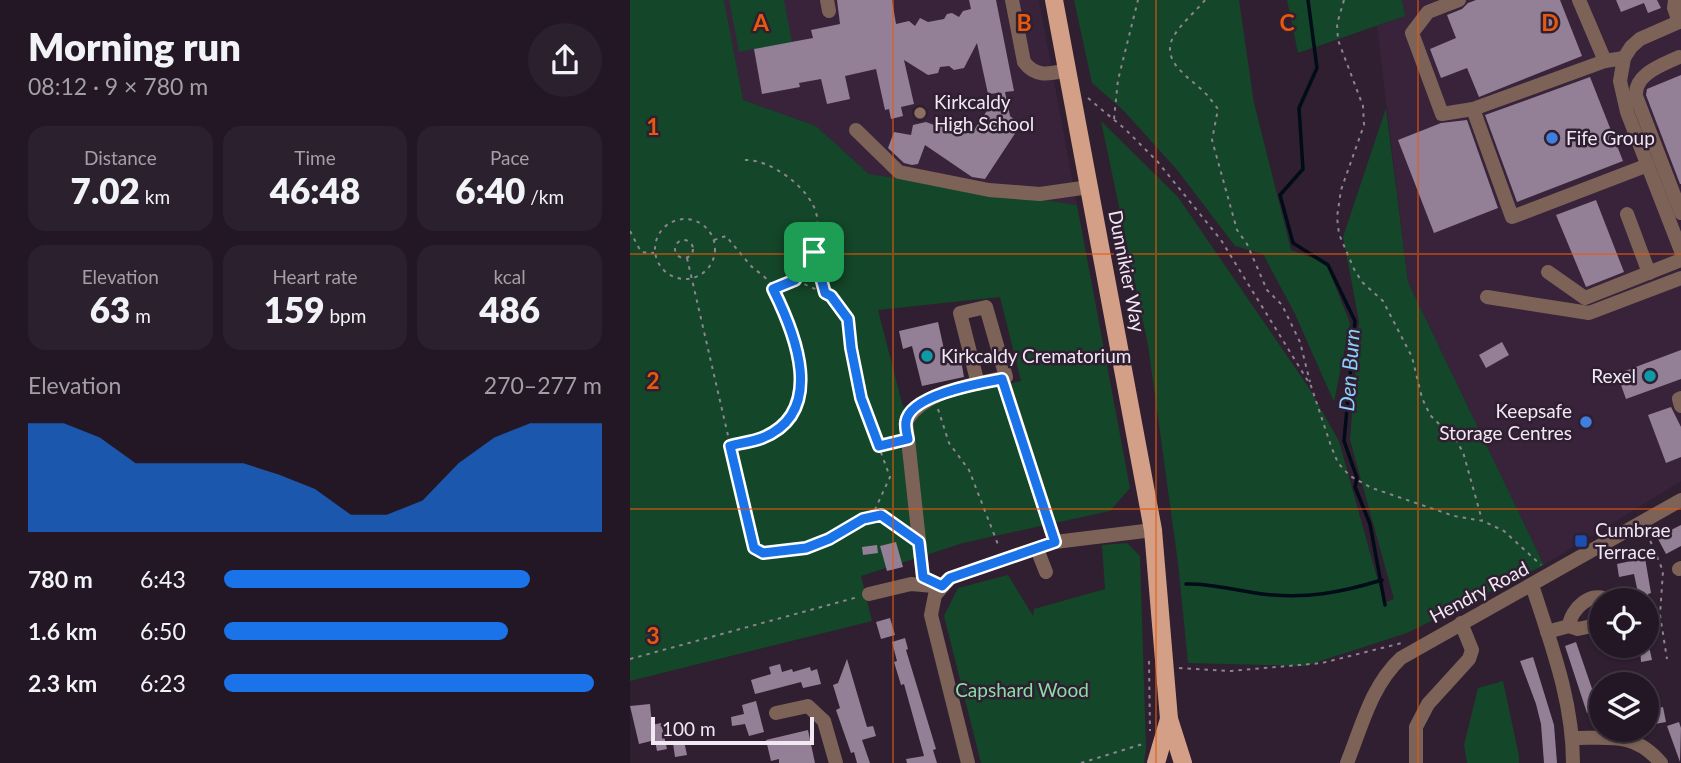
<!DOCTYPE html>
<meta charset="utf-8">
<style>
body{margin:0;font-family:Lato,sans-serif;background:#2b202d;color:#f1f3f6;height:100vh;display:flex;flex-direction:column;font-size:26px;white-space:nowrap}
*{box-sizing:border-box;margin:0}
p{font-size:23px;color:#a39fa7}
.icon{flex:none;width:38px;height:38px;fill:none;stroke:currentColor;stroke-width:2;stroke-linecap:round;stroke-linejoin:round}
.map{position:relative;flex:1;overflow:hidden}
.sheet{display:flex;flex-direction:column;background:#231725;width:630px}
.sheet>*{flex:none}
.fabs{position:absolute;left:959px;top:588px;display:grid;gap:14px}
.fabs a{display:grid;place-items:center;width:70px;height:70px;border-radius:50%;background:#231725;box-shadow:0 2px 5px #0004,0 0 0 2px #403642;font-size:35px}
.scale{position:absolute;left:21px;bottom:18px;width:163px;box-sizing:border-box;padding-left:7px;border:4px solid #f2e8f4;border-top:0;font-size:19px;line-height:24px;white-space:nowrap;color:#f2e8f4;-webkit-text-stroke:5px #2f1f31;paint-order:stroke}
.pin{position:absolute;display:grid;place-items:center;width:60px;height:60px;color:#fff;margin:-30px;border-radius:14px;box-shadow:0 4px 10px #0006}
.round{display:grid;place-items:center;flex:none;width:74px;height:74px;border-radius:37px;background:#2b202d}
.headline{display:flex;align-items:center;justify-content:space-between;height:119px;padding:0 28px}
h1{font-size:38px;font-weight:800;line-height:52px}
.stats{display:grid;grid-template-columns:repeat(3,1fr);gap:10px;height:119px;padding:7px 28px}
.stats div{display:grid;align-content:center;border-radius:18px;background:#2b202d;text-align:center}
.stats b{font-size:35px;font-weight:800}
.stats small{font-size:19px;font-weight:400}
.stats p{font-size:19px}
.chart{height:196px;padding:14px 28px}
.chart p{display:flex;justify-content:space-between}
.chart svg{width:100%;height:126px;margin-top:7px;fill:#1a73e8;opacity:.7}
ul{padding:0 28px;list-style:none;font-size:23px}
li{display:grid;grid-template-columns:112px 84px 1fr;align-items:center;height:52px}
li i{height:18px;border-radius:9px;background:#1a73e8}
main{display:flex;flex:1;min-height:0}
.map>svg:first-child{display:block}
</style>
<main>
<section class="sheet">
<div class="headline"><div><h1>Morning run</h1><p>08:12 · 9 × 780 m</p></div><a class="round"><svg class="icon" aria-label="share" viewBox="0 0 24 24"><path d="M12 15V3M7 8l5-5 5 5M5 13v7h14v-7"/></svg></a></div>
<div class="stats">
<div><p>Distance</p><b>7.02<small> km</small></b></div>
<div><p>Time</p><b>46:48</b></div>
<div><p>Pace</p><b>6:40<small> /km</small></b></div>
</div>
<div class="stats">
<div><p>Elevation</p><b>63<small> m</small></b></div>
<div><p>Heart rate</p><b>159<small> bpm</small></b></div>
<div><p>kcal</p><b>486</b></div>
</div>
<div class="chart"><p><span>Elevation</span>270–277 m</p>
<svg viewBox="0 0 160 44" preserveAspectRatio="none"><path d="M0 44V6L10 6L20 11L30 20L40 20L50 20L60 20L70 24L80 29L90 38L100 38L110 33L120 20L130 11L140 6L150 6L160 6V44z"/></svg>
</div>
<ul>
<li><b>780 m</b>6:43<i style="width:81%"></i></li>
<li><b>1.6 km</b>6:50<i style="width:75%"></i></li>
<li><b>2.3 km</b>6:23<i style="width:98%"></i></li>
</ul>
</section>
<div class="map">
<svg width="1051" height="763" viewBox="0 0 1051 763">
<rect width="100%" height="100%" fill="#2f1f31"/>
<g fill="#38233b">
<path d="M94,0h315l38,205 -208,-31 -53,-48 -73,-26z"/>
<path d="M772,0h279v481l-137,84 -136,-283 -31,-256 28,-10z"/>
</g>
<g fill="#144629" fill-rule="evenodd">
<path d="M0,0h94l19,100 73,26 53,48 208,31 53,283 -20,23 -147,32 -102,33 11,45 -242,60zM370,297l21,84 -118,26 -25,-97z"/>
<path d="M99,0h55l8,42 -53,10z"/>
<path d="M444,0h165l15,103 37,147 35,13 24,60 -16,79 -39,-88 -32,-60 -28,-8 -57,-75 -55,-61 -31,-27z"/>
<path d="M657,0h115l3,16 -107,37z"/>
<path d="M756,108l22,174 136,283 -137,68 -102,33 -117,-3 -10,-100 -30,-218 -47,-224 77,76 131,191 30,53 45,162 10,-4 -44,-159 9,-119 -16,-84z"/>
<path d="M497,543l13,13 6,191 -2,16h-163l-37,-147 14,-28 50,-13 25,41 1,-7 71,-20 -3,-44z"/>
<path d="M873,681l16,75v7h-52l-3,-18 14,-57z"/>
</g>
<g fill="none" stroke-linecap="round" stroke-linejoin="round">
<g stroke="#000c17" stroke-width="3.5">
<path d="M678,0l9,68 -18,40 4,61 -23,26 13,48 35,22 27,56 -11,120 13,37 -2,9 15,37 15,81"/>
<path d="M556,584c26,-1 51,7 76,10 45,5 77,-1 120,-14"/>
</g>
</g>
<g fill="#938096">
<path d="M207,0h55l4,24 13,-3 6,5 5,-8 8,4 16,-3 3,-5 5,-1 7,4 4,-6 8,-2 -2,-9h27l18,91 -9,1 5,24 7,6 1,7 -33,50 -13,-2 -47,-32 -7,19 -6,1 -8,-2 -16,-15 6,-16 17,3 2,-10 13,-3 11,4 8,-7 6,-2 21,16 27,-40 -11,1 -11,-51 -13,25 -10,2 -5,-4 -9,1 -2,6 -10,2 -24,-15 10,44 -13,3 2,9 -12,3 -2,-10 -4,1 -9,-41 -31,7 5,23 -23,5 -6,-25 -22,4 1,4 -38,7 -8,-45 59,-11 -2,-8 29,-6z"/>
<path d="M846,0h84l22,56 -103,41 -12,-29 -26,10 -11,-29 26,-11 -9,-23 15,-6 6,-6z"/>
<path d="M986,0h41l4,8 -13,5 -4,-10 -23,9z"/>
<path d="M1051,75v109h-1l-34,-89 1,-6z"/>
<path d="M960,77l33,84 -106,41 -32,-87z"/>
<path d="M837,120l31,88 -64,25 -36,-93 43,-17z"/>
<path d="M966,200l28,72 -38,15 -30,-72z"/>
<path d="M308,322l9,41 14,-3 3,17 -42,9 -10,-40 -9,3 -4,-18z"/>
<path d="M872,342l7,13 -23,13 -7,-13z"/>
<path d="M1051,350v29l-55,20 -9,-25z"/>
<path d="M1041,407l10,20v30l-15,6 -18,-48z"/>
<path d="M1051,525v21l-15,8 -9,-17z"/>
<path d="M266,542l7,25 -16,4 -7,-25z"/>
<path d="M247,545l1,8 -15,2 -1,-8z"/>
<path d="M1015,558l6,35 -3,1 1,6h-27v-5l16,-2 -4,-19 -15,3 -2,-13z"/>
<path d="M260,618l5,17 -14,4 -5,-17z"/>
<path d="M275,638l3,11 -2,1 30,99 -3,1 4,13h-30l-1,-4 18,-3 -20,-72 -3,1 -7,-23 3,-1 -5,-19z"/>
<path d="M946,642l23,67 -12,4 -22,-67z"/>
<path d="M1010,646h9l3,14 -11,2z"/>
<path d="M903,657l21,68 3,38h-13l-3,-39 -5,-20 -16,-43z"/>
<path d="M217,659l20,68 6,-1 3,10 -14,4 8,23h-13l-3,-11 -3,1 -15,-43 4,-2 -7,-23 5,-2z"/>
<path d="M150,664l2,8 10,-3 1,3 17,-5 1,4 6,-2 4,15 -18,4 -2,-6 -46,12 -4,-14 20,-6 -2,-7z"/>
<path d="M1017,695l6,14 10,-2 3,15 -11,2 -1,-4 -7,1z"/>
<path d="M126,701l8,31 -15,4 -4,-12 -13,2 -1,-9 13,-3 -2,-9z"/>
<path d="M20,704l2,21 9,-2 6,26 -10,2 -2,-11 -16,4 -9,-38z"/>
<path d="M1049,722l2,6 -1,34 -13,-36z"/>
<path d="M178,730l7,33h-36v-4l-8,2 -5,-21z"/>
<path d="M54,741l3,14 -12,2 -2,-14z"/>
</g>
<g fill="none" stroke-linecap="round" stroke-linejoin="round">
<g stroke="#8f8291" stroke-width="2" stroke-dasharray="3.5 5" stroke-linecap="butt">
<path d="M575,0c-9,11 -22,22 -30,34 -18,28 17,44 33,62 3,4 7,9 10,13l-6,31 25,90 10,14 20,46 15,15 18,37 10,40"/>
<path d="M714,0l-7,24 1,16 25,66 1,19 -23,65 -4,27 2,17 15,35 8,13 21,19 29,56 10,41 8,17 27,27 6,10 19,68"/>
<path d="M458,98l37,31 32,32 64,79 90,146 20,60 7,17 12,13 22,12 82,28 29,5 21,10 37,34"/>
<path d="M484,119l4,-39 20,-80"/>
<path d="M115,160c26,-1 68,30 72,57 2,12 -3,22 -3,33 0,15 5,29 11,42"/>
<circle cx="55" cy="249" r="30"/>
<path d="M0,231l11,21 13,1"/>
<path d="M84,240l12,-4c8,10 16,19 24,29 6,6 15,11 20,18 22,30 46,105 18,136 -16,17 -36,21 -57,27"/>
<circle cx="54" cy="249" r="9"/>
<path d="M57,258l67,290 9,5 43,-5 23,-9 34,-20 18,-4 23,16"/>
<path d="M165,280l18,-27"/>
<path d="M143,289l22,-9 36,16 17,23 3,29 10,50 29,79 -18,39"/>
<path d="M308,409l11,34 20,27 30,77"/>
<path d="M250,446l15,-4"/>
<path d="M1017,533l16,38 -3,44 7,44"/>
<path d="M0,659l228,-62"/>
<path d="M519,661l1,70"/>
<path d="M549,668l52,3 91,-8 80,-20"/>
<path d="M451,763l65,-20"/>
</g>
<g stroke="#7d6357" stroke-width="14">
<path d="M197,0l2,11"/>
<path d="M382,0l12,62c12,16 26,12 43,8"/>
<path d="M829,0l-31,12 -16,21 30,81 31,-5 132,-48 19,-3"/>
<path d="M949,0l26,61"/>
<path d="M1045,0l-1,8 5,14"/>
<path d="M1051,21l-41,18 -9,8 -7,11 -4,23 7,31 54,139"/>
<path d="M1049,57c-17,8 -45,17 -43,39l45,117"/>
<path d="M843,109l39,108 136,-52"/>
<path d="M226,130l43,42 90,18 51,4 49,-7"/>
<path d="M997,214l22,59"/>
<path d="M918,272l37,26 96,-38"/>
<path d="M857,297l102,16 92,-35"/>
<path d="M348,384l-18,-71 26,-6 20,70 -4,1 53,164"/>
<path d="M1051,398l-2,1 2,7"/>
<path d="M407,549l9,23"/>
<path d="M1049,569l2,-1"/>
<path d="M902,585c19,59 41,116 41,178"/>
<path d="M312,586l-19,-9 -17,-156c19,-31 63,-35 96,-43"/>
<path d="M239,594l42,-10 23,2"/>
<path d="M939,626c2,-17 22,-36 39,-26"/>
<path d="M917,632l22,-6 9,3 23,-5"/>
<path d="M146,713l32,-7 16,15 12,42"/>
<path d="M943,738c37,0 62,-6 88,25"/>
<path d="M338,763l-37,-148 4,-20 15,-17 105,-36 98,-12"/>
<path d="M717,763c15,-37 24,-77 54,-105l280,-158"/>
<path d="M786,763v-36l12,-23 41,-45 3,-9 -11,-27"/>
</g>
<g stroke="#d49f87" stroke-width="18">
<path d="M424,0l99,530 16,189 14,44"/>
<path d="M526,763l13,-44"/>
</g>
</g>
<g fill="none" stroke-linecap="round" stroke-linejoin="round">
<defs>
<path id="route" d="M184,252l11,41 6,3 17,23 3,29 10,50 18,48 29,-7c-1,-5 -3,-12 -2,-17 3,-27 74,-39 96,-43l53,163 -105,36 -8,8 -19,-9 -4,-35 -38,-27 -18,4 -34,20 -23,9 -43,5 -9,-5 -24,-102c10,-3 22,-4 32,-8 65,-26 33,-105 11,-149l22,-9z"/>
</defs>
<use href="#route" stroke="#fff" stroke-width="14"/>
<use href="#route" stroke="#1a73e8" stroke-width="9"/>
</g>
<path fill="none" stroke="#e8590c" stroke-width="2" stroke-opacity="0.55" d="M263,0v763M526,0v763M788,0v763M0,254h1051M0,509h1051"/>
<circle fill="#8d6e63" stroke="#2f1f31" stroke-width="2.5" cx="290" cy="113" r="7"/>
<g fill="#3f7fe0" stroke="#2f1f31" stroke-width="2.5">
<circle cx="922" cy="138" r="7"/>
<circle cx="956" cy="422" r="7"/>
</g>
<g fill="#0f9aa8" stroke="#2f1f31" stroke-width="2.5">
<circle cx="297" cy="356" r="7"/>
<circle cx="1020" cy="376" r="7"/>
</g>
<rect fill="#1a4fb4" stroke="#2f1f31" stroke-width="2.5" x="944" y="534" width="14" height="14" rx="3.5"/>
<g text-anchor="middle" stroke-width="5" stroke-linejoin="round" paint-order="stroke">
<g font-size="19" fill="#f2e8f4" stroke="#2f1f31" text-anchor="start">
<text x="304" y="109">Kirkcaldy<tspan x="304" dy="22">High School</tspan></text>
<text x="936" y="145">Fife Group</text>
<text x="311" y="363">Kirkcaldy Crematorium</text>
<text x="1006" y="383" text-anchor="end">Rexel</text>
<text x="942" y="418" text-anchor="end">Keepsafe<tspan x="942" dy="22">Storage Centres</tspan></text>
<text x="965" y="537">Cumbrae<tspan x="965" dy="22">Terrace</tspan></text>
</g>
<g font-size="19" fill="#f2e8f4" stroke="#2f1f31">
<text transform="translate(497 271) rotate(79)" y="7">Dunnikier Way</text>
<text transform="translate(849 592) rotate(-28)" y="7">Hendry Road</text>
</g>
<g font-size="19" fill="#89dea6" stroke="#2f1f31">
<text x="392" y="697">Capshard Wood</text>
</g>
<g font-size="21" font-style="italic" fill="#8ad0fa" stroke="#2f1f31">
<text transform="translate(720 370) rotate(-86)" y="7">Den Burn</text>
</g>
</g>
<g font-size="23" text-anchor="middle" font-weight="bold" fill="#e8590c" stroke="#2f1f31" stroke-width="5" stroke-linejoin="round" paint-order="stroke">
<text x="131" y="31">A</text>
<text x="394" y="31">B</text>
<text x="657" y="31">C</text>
<text x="920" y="31">D</text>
<text x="23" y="135">1</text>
<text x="23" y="389">2</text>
<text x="23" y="644">3</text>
</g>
</svg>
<div class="fabs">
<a><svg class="icon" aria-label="locate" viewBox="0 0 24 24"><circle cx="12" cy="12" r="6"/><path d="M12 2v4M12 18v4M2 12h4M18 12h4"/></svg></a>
<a><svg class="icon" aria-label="layers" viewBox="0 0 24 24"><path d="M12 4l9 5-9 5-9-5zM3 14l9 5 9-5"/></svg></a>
</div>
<div class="scale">100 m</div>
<div class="pin" style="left:184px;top:252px;background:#1e9e55"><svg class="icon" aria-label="arrive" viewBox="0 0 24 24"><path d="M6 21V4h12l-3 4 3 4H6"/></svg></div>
</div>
</main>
